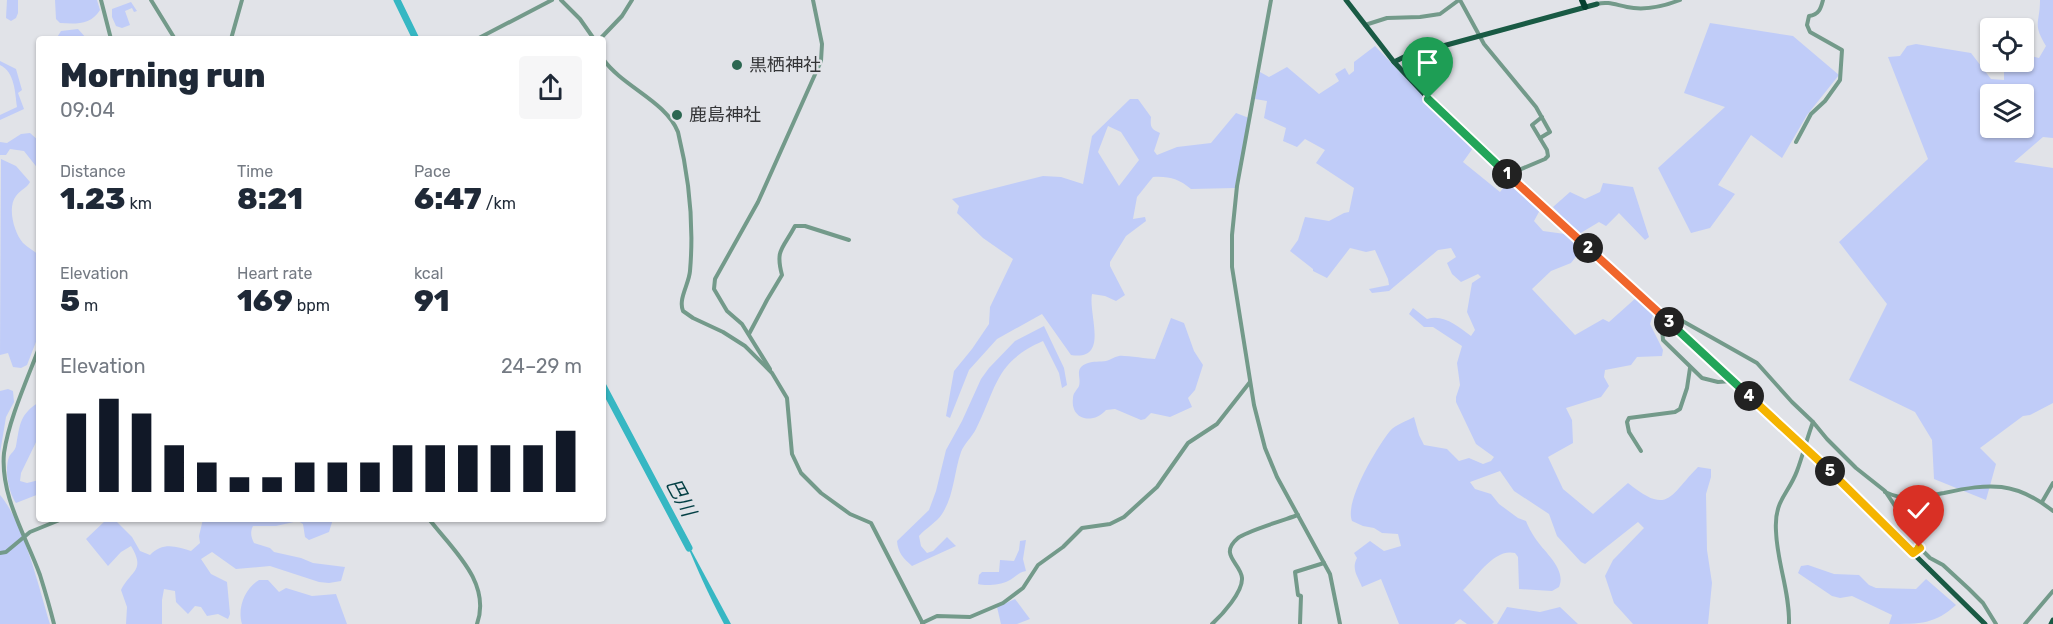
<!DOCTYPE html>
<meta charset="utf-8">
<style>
body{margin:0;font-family:Rubik,"Noto Sans JP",sans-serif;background:#f6f6f7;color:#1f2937;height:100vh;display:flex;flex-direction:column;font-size:22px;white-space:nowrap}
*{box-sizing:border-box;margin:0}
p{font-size:20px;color:#747a83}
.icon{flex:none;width:33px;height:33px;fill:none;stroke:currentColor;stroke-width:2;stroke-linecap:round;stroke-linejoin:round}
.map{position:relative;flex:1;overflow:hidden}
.sheet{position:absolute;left:36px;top:36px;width:570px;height:486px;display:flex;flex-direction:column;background:#fff;border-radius:6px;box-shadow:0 2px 4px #0004}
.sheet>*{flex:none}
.buttons{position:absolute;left:1980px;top:18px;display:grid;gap:12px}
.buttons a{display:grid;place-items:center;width:54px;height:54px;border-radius:6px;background:#fff;box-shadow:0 2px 4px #0004;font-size:30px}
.pin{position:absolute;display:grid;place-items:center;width:51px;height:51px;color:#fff;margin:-62px -26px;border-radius:50% 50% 50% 0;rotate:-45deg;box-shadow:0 0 6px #0007}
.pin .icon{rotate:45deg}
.km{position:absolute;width:30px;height:30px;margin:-15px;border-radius:50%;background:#222;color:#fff;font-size:16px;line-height:30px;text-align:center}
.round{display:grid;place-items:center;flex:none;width:63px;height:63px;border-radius:6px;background:#f6f6f7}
.summary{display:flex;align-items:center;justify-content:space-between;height:102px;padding:0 24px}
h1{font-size:33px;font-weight:800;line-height:45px}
.metrics{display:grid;grid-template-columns:repeat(3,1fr);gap:9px;height:102px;padding:6px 24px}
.metrics div{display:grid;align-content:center}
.metrics b{font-size:30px;font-weight:800}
.metrics small{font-size:16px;font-weight:400}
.metrics p{font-size:16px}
.chart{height:168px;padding:12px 24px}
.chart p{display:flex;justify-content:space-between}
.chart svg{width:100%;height:108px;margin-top:6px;stroke:#111827;stroke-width:6}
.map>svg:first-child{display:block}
</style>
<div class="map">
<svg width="2053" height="624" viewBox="0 0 2053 624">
<rect width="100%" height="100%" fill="#e1e3e8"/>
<g fill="#c0ccf8" fill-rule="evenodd">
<path d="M7,0h11v13l-2,5 -5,3 -5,-3z"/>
<path d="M55,0h42l3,10c-9,15 -24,14 -40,13l-4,-4z"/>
<path d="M2040,0h13v138l-10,-1 -29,25 39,6v235l-23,12 -7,1 -43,32 16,16 -10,36 -52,-21 -2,-39 -17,-28 -66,-32 38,-76 -48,-62 89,-83 -40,-102 12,-1 7,-10 9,-2 55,9 20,26 13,1v-18h20v-8l15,4 7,-12c-14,-23 -6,-22 -6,-46zM1990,94h34v34h-34z"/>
<path d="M131,2l6,9 -3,1 -2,-4 -7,3 5,14 -8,3 -6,-2 -4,-9v-8z"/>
<path d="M1710,23l83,13 46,39 -32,40 -25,43 -31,-23 -33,50 17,9 -25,34 -19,5 -33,-65 67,-61 -41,-14z"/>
<path d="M78,29l9,10h-31l5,-8z"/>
<path d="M1375,46l98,102 -10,14 37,30 9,-11 31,29 -6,11 9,10 22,3 17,15 -11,14 -20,8 -19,18 43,46 28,-16 6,3 28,-25 17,15 -4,12 13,26 -1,6 -25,1 -6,8 -26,5 -1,7 5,9 -8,11 -35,11 6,12 1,23 -25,14 15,32 30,25 35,-31c41,33 41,13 70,-16l13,2v8l-5,17 1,56 5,33 -4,41h-75l-19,-21 -9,-27 8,-16 31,-32 -6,-6 -53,42 -4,-2 -24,-26 -8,-22 -35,-23 -14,-20 -30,11 5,7 16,5 8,10 19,14 8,3c2,5 5,11 9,17 9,14 32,31 24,49l-7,4 -33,-2 -1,-32 -3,-4c-21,-5 -38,24 -52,37l31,32 -2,2h-25l-7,-5 -6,5h-55l-18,-45 -19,8c-4,-10 -11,-18 -5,-29l-3,-5 16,-12 14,10 17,-5 -3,-12 -16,-1 -8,-5 -11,-2 -11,-5c-8,-19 25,-74 38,-90 5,-6 17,-10 24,-14l5,18 5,10 23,4 12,12 10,-3 14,6 8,-3 3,-4 -18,-13 -20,-42v-5l4,-12 -3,-22 5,-17 -29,-19h-9l-15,-13 4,-6 14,11c17,-5 30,7 44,17l4,-6 -8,-18 5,-29 9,-6 -3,-3 -17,8 -9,-8 -5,-11 9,-6 -5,-9 -13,2 -49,41 -17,2 -3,-4 20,-4 -1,-6 -13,-29 -9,2 -16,-4 -23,30 -14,-7v-2l-23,-18 8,-11 7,-23 24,4 15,-8 5,-1 5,-24 -38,-25 9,-13 -20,-11 -8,8 -14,-6 3,-13 -22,-10 3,-17 -12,-2 5,-27 9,5 18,-10 32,27 20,-13 -4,-7 10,-6 4,7 5,-4v-9z"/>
<path d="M0,61l16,8 6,21 -4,3 6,16 -24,11v-5l17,-8c-2,-14 -2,-35 -17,-42z"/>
<path d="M1130,99h8l13,18c-1,10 0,12 9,16l-6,18 3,4 20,-8 34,-4 25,-30 13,5 -14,70 -44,1c-12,-10 -22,-13 -38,-12l-16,20 -4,22 12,-2 1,4 -20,15 -16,26v4l15,29 -9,6 -11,-5 -13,-2c-4,21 18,67 -21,61l-29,-41 -45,25 -28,31 -19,48 -4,-2 8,-45 18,-22 17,-25 1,-17 23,-48 -30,-21 -26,-25 2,-7 -7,-7 91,-23 18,1 22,7 9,-48zM1108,126l13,6 18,28 -20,26 -21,-34z"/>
<path d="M30,133l9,8v29l-15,-19 -14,-2 -4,6h-6v-13l7,1 14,-9z"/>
<path d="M1,159l15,7 14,16c-3,6 -10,8 -14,14 -9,11 -2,37 7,47 4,4 11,8 16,12v79l-12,31 -6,3 -8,-1 -5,-14 -8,2z"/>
<path d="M1603,183l30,4 16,50 -4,3 -26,-27 -13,13 -7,-4 -20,12 -26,-27 17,-15 15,7 15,-7z"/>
<path d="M1171,318l13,5 10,28 9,14 -8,25 -7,8 4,9 -22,10 -19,-4 -6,6 -4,1 -26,-11 -9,1c-13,15 -36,10 -33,-12 0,-5 4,-8 6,-12 3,-9 -6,-18 9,-23 5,-2 12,-1 18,-2 4,-1 8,-4 13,-5 5,-1 28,3 36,3z"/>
<path d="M1044,326l20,42 3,17 -5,3 -3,-15 -16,-32c-48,21 -46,46 -67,88 -4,8 -12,15 -15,23 -7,20 -7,44 -19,62 -5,8 -16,14 -23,22l2,10 6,7 6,-2 14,-14 9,9 -44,20c-9,-8 -14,-13 -15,-25l32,-31 7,-19 10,-41 16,-29 19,-42 8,-11 26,-27z"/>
<path d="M8,389l5,2 1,11 -8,15 -6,36v-62z"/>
<path d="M39,402v34l-18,37 -1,8 7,2 12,-3v14l-23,9c-7,-10 -12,-33 -7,-46 2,-4 6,-6 7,-11 4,-21 3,-31 23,-44z"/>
<path d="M0,495c24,28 39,93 50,129h-50z"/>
<path d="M107,519h7l18,18 8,14 10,4c12,-13 26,-9 41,-4l9,-8 -1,-7 4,-17h130l-4,13 -20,8 -4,-3 -2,-13 -5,-3 -22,5h-23c-3,6 -2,11 1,17l16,5 4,4 27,6 12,5 32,4 -4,14 -12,2 -10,-1 -49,-16 -34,3 -24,-17 -11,7 10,15 16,8 3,32 -2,5 -10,-5 -11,2 -6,-9 -6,-1 -7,8 -12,-12 -1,-11 -11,-2 -2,11v24h-36l1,-17 -6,-17c10,-20 25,-19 10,-44l-10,6 -13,14 -22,-27z"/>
<path d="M1026,540l-3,19 3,12c-8,1 -11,7 -18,10 -8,4 -22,5 -30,3l1,-9 3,-3h17l1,-12 14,1 5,-11 1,-9z"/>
<path d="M1808,565l26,9 25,1 10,10 7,3 40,1 10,-10 30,26c-21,19 -35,19 -67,19l3,-9 -40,-19 -12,2 -8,-2 -34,-23 3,-7z"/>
<path d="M259,580h9l11,12 7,-4 26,8 24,-2 11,30h-105c-5,-16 3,-36 17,-44z"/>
<path d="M1015,599l15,20 -13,5h-16l-4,-17z"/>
<path d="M1507,607l33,5 20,-5 18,17h-81z"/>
</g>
<path fill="#36b7c3" d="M682,533l49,91h-7c-16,-30 -29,-60 -42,-91z"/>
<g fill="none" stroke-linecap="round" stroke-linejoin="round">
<g stroke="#36b7c3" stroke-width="7">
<path d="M397,0l19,39"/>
<path d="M603,386l86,162"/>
</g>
<g stroke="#739a8a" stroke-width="4">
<path d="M101,0l10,39"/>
<path d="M151,0l24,39"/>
<path d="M561,0l19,19 14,20"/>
<path d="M1271,0l-34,186 -5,49v32l22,138 11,43 12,29 53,97 10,50"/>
<path d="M1460,0l24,44 52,63 14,25 -10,6"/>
<path d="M1597,4c11,-3 19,1 30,3 18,4 35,0 53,-7"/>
<path d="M1365,25l22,-7 33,-1 20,-3 19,-14"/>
<path d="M231,39l11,-39"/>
<path d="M477,39l75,-39"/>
<path d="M600,39l22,-23 10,-16"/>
<path d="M603,59c20,28 63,42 75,73 11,45 16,93 12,139 -1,13 -12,28 -7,40l10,7 30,14 22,14 27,27 15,25 5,56 9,19 20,20 29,21 21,9 52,101"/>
<path d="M1796,142l15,-28 14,-13 15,-21 2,-30 -32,-18 -3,-7 2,-9c10,-1 12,-8 14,-16"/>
<path d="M1510,176l4,-4 31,-13 3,-3 -1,-6 -15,-25 10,-8"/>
<path d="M1659,313l4,-3 94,53 35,39 21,20 14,17 29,29 29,23 32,48 3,9 -7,5"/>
<path d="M1661,315l2,25 39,38 16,4 14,-1"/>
<path d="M749,334l18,-34 15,-25c-7,-26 1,-26 13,-49h10l44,14"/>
<path d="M39,348c-12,32 -30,71 -35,105 -4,43 22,83 36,122 5,16 10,33 14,49"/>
<path d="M770,369l-28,-45 -15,-13 -13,-22 1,-10 43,-77 63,-141 1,-17 -9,-44"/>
<path d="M1641,451l-12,-19 -2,-10 2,-4 46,-6 5,-3 7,-21 3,-20"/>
<path d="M1885,492c21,10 37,5 59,1 46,-10 71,-12 109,18"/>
<path d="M2042,502l11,-19"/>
<path d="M429,519c22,29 63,63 48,105"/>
<path d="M1920,548l10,10 13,7 26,24 14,14 13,21"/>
<path d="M0,553l6,-1 24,-20 32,-13"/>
<path d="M922,623l15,-7 33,1 33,-14 20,-15 15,-23 25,-18 19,-19 28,-4 14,-7 33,-30 31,-44 29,-19 33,-42"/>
<path d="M1212,624c10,-9 31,-32 30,-46 -1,-15 -24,-23 -4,-40 6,-6 49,-19 60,-23"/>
<path d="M1300,624l1,-28 -3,-1 -3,-23 29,-9"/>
<path d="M1789,624c1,-32 -12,-61 -13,-93 -2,-31 12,-36 21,-60 6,-16 10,-33 16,-49"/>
<path d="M2025,624l28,-33"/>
</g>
<g stroke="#195a44" stroke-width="5">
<path d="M1346,0l48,62 50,53 360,331 181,178"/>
<path d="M1394,62l12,-6 191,-52"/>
<path d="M2051,624l2,-4"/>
</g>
<path stroke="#04402f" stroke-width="6" d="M1582,0l3,7"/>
</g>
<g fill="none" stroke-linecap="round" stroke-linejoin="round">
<defs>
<path id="split-1" d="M1428,99l79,75"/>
<path id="split-2" d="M1507,174l81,74"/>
<path id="split-3" d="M1588,248l81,74"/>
<path id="split-4" d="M1669,322l80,74"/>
<path id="split-5" d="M1749,396l81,75"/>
<path id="split-6" d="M1830,471l83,82 7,-5 -1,-1"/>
</defs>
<use href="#split-1" stroke="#fff" stroke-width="12"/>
<use href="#split-2" stroke="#fff" stroke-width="12"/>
<use href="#split-3" stroke="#fff" stroke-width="12"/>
<use href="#split-4" stroke="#fff" stroke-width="12"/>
<use href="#split-5" stroke="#fff" stroke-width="12"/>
<use href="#split-6" stroke="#fff" stroke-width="12"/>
<use href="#split-1" stroke="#22a559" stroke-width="8"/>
<use href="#split-2" stroke="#f0652b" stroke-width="8"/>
<use href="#split-3" stroke="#f0652b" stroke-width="8"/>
<use href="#split-4" stroke="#22a559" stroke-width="8"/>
<use href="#split-5" stroke="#f5b400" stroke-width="8"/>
<use href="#split-6" stroke="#f5b400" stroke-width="8"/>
</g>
<g fill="#2c6751" stroke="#e1e3e8" stroke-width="2">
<circle cx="737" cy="65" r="6"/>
<circle cx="677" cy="115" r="6"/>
</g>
<g text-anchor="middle" stroke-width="4.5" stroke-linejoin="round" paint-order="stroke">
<g font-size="18" fill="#343537" stroke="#e1e3e8" text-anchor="start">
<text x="749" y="71">黒栖神社</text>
<text x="689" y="121">鹿島神社</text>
</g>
<g font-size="20" font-style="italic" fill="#033f44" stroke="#e1e3e8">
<text transform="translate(681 497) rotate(62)" y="7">巴川</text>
</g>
</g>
</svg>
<div class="buttons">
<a><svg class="icon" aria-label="locate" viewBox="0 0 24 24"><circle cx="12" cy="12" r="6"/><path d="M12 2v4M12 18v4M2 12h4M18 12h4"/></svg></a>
<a><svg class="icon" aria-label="layers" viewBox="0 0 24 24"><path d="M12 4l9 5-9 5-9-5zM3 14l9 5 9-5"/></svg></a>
</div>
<div class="pin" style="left:1428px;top:99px;background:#1e9e55"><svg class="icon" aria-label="arrive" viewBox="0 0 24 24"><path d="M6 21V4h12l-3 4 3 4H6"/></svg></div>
<div class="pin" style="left:1919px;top:547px;background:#d93025"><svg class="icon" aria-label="check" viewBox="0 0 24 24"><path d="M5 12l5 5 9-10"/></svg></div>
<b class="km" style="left:1507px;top:174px">1</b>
<b class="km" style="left:1588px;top:248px">2</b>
<b class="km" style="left:1669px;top:322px">3</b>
<b class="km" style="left:1749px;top:396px">4</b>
<b class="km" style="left:1830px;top:471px">5</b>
<section class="sheet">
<div class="summary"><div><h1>Morning run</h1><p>09:04</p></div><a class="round"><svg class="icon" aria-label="share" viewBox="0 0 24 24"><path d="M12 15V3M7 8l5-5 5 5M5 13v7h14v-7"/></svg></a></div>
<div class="metrics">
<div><p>Distance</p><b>1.23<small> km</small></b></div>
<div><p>Time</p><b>8:21</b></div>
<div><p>Pace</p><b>6:47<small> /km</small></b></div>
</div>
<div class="metrics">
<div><p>Elevation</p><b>5<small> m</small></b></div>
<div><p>Heart rate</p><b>169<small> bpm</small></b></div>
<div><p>kcal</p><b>91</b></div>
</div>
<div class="chart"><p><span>Elevation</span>24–29 m</p>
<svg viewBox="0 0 160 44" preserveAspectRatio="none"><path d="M5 44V12M15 44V6M25 44V12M35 44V25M45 44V32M55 44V38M65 44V38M75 44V32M85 44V32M95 44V32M105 44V25M115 44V25M125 44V25M135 44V25M145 44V25M155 44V19"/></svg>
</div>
</section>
</div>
